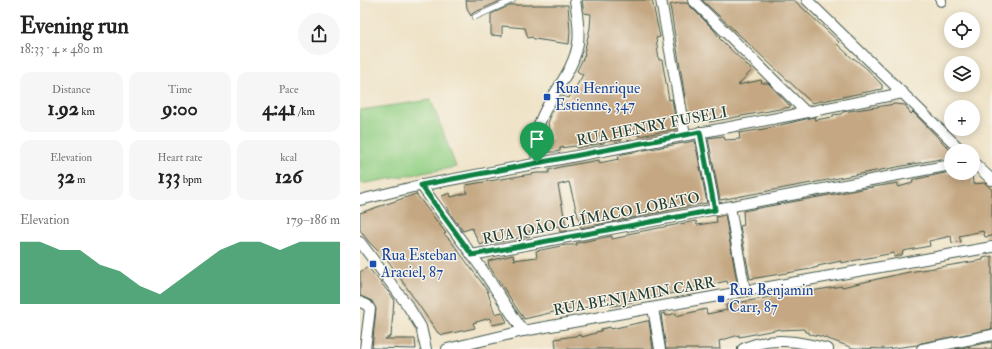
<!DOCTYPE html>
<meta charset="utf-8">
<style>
body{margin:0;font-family:"IM FELL Double Pica",serif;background:#f6f6f6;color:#222;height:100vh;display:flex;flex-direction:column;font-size:15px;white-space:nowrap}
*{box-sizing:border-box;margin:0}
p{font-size:13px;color:#767676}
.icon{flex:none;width:22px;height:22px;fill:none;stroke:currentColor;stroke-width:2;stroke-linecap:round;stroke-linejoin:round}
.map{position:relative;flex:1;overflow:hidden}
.details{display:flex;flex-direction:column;background:#fff;width:360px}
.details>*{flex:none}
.tools{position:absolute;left:584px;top:12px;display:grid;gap:8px}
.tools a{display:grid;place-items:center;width:36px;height:36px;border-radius:50%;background:#fff;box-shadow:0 2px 10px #0003;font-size:20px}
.pin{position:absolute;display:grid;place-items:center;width:34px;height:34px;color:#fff;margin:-41px -17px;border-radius:50% 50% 50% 0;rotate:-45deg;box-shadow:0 0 4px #0007}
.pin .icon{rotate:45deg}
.round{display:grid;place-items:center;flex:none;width:42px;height:42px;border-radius:21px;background:#f6f6f6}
.headline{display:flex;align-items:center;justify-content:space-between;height:68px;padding:0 20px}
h1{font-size:22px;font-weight:800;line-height:30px}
.figures{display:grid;grid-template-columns:repeat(3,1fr);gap:6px;height:68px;padding:4px 20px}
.figures div{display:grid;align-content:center;border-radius:10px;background:#f6f6f6;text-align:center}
.figures b{font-size:20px;font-weight:800}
.figures small{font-size:11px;font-weight:400}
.figures p{font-size:11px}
.chart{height:112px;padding:8px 20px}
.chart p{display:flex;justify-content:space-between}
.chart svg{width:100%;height:72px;margin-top:4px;fill:#0b8043;opacity:.7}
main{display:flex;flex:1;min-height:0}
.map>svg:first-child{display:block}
</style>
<main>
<section class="details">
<div class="headline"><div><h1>Evening run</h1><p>18:33 · 4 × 480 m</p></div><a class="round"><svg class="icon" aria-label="share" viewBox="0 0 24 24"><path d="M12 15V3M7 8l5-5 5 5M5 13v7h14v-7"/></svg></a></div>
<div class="figures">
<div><p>Distance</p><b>1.92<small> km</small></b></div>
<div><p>Time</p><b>9:00</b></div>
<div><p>Pace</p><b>4:41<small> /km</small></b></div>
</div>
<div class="figures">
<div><p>Elevation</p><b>32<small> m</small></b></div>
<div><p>Heart rate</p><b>133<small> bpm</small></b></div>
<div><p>kcal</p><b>126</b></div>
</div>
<div class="chart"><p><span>Elevation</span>179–186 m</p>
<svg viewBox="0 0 160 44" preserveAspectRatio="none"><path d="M0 44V6L10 6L20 11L30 11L40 20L50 24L60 33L70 38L80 29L90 20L100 11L110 6L120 6L130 11L140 6L150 6L160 6V44z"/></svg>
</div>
</section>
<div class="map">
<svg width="632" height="349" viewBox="0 0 632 349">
<rect width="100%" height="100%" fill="#f7f3e8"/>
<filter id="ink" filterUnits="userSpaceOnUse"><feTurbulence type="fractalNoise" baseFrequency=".025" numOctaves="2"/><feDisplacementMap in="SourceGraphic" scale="8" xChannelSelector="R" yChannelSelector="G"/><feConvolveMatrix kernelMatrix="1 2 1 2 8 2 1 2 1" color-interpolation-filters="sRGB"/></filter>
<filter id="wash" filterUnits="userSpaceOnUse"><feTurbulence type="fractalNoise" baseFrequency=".012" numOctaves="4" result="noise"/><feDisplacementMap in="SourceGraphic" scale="16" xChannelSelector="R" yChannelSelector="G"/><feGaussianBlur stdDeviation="0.9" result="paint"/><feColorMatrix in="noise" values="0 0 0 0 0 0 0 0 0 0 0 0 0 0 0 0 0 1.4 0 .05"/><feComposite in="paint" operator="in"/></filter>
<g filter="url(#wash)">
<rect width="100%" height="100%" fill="#efe3c7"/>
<path fill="#93d085" stroke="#59865c" d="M71,100l25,67 -96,17v-74z"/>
<g id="blocks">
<g fill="#c5a883">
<path d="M106,0h37l-30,13 -2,3 -4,-8z"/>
<path d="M222,0h70l8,37 -4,1 3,22h3l7,40 3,-1 5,30 -38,7 -1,-3 -16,3v4l-18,1v2l-28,5v-2l-16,2v3l-5,1h-7l-3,-3 -3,-7 10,-3 -4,-16 4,-10 10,-17 7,2 14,-23 -6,-4 8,-17 -1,-1 6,-25 1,-14 -7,-1z"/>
<path d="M342,0h92l45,42 -2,2 16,15v-1l3,2 11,9 15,16v4l-70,14z"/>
<path d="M319,3h8l27,27 6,8h-1l33,32 -14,15 23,-5 1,3h6l23,24 -82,15 -1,-5 -7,2 -1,-5 -12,2 -18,-111z"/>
<path d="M151,5h57l2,26 -1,13 -35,-5 -2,-2 -4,1 -3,-10 -23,-2v10l-11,-1v-21z"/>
<path d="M535,104l10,1 6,9 2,-2 38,39v6l-231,43 -12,-62 16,-2 1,4 15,-1 -1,-6 25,-4 50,-12 1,3 18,-3v-2l8,-1 2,-2z"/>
<path d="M335,141l12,62h-1l-125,25 -12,-46 -11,3 9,46 -7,1 -1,-6 -14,2 -16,3 1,5 -36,7v-3l-14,5 -8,-17 -9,3 -11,-15 -10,-19v-1l8,-3 1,4 16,-4 -1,-8 71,-12h12v-3l11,-3 39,-7v3l20,-4 -1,-3 5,-2z"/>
<path d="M585,173h27l1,11 12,-1 7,7v46l-7,1 -2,-6 -24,5 2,6 -9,1 -1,-7 -22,5 1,5 -27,5 -1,4 -8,2v-4l-53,10v-2l-23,5v1l-7,2 -61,10 -10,-53 4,-1 -1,-14 124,-23 31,-5v4l15,-4 -1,-3z"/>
<path d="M56,194l30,39 -2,1 7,7 36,49 8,24 7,-2 5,10 -15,3 -2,-7 -17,5 2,5 -32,7 -5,-2 -49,-71 -20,-20 -9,-12v-17z"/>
<path d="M365,215l12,67 -9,2 -1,-3 -19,4h-11v2l-10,1 1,3 -49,8v1l-20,5 -8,1v-3l-22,4 -31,4 -34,8 -35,-53 -1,-5 25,-6 1,5 23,-3 -1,-6 30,-6h11l-1,-2 36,-7v3l15,-3v-2l69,-13 1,4 20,-3 -1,-5z"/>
<path d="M632,256v73l-71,14 -4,2 -31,4 -33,-1 -33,-12 -11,-2v-2h-4l-1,-3 -24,1v-1l-41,8v-2l-20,6 1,8h-54l-5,-35 4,-1 1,3 10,-3v3l30,-7 1,5 20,-4 -1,-5 5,-1 80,-14v1l31,-5v1l67,-15 74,-12v-2z"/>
<path d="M8,267l26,32 -3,37 -6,3h30l1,10 -44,-1 4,-39 -4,-8 -12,-5v-24z"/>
<path d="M287,321h2l4,28h-97l-1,-10 26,-4 1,2 14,-4v-1l5,-1v-2l9,-2 1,2z"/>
<path d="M632,342v7h-37z"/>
</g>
</g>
</g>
<g filter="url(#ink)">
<use href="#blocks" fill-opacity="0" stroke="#3e564a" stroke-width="1"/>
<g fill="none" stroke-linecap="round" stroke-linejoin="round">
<defs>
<path id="service" d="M115,17l38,-17"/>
<g id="minor">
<path d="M301,0l24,135"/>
<path d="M333,0l113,112"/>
<path d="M447,0l155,151"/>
<path d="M581,0v1"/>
<path d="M340,132l15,78"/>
<path d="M613,162l19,18"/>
<path d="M177,163c-1,-10 -2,-21 0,-31 7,-32 36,-56 41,-89 2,-14 -1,-29 -3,-43"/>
<path d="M61,185l61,84 41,62"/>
<path d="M0,200l53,-13 380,-72 110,-22"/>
<path d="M370,207l15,84"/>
<path d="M0,242l48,64 13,21 5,22"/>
<path d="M112,255l479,-90"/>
<path d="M0,302l7,3 3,4 -5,40"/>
<path d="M293,308l7,41"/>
<path d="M87,349l76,-18 469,-84"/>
<path d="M383,349c27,-13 57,-8 85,0"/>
<path d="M562,349l70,-14"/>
</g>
</defs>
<use href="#service" stroke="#3e564a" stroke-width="6"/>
<use href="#minor" stroke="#3e564a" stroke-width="12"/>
<use href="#service" stroke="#fff" stroke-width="5"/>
<use href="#minor" stroke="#fff" stroke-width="10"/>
</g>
</g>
<g fill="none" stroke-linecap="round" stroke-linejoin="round" filter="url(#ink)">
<defs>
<path id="route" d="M340,132l15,78 -243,45 -51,-70z"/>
</defs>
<use href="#route" stroke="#fff" stroke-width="8"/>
<use href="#route" stroke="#0b8043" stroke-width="5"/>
</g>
<g fill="#1a4fb4" stroke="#f7f3e8" stroke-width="1.5">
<rect x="183" y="93" width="8" height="8" rx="2"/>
<rect x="9" y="260" width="8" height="8" rx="2"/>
<rect x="357" y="295" width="8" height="8" rx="2"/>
</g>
<g text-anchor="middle" stroke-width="3" stroke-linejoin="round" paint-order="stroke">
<g font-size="15" fill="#164399" stroke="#f7f3e8" text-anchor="start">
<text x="195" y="93">Rua Henrique<tspan x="195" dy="17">Estienne, 347</tspan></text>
<text x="21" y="260">Rua Esteban<tspan x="21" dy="17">Araciel, 87</tspan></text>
<text x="369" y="295">Rua Benjamin<tspan x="369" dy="17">Carr, 87</tspan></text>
</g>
<g font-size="15" fill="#1f3d34" stroke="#f7f3e8">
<text transform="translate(292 126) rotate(-11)" y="5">RUA HENRY FUSELI</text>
<text transform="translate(231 218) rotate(-11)" y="5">RUA JOÃO CLÍMACO LOBATO</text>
<text transform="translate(274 296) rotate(-10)" y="5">RUA BENJAMIN CARR</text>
</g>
</g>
</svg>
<div class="tools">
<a><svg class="icon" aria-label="locate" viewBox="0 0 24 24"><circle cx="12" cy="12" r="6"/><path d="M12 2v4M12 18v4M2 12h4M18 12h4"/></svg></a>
<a><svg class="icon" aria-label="layers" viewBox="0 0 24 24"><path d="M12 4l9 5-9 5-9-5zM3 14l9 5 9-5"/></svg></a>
<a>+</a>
<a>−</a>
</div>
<div class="pin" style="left:177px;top:163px;background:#1e9e55"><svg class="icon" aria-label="arrive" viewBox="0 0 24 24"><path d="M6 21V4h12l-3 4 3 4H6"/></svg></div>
</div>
</main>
